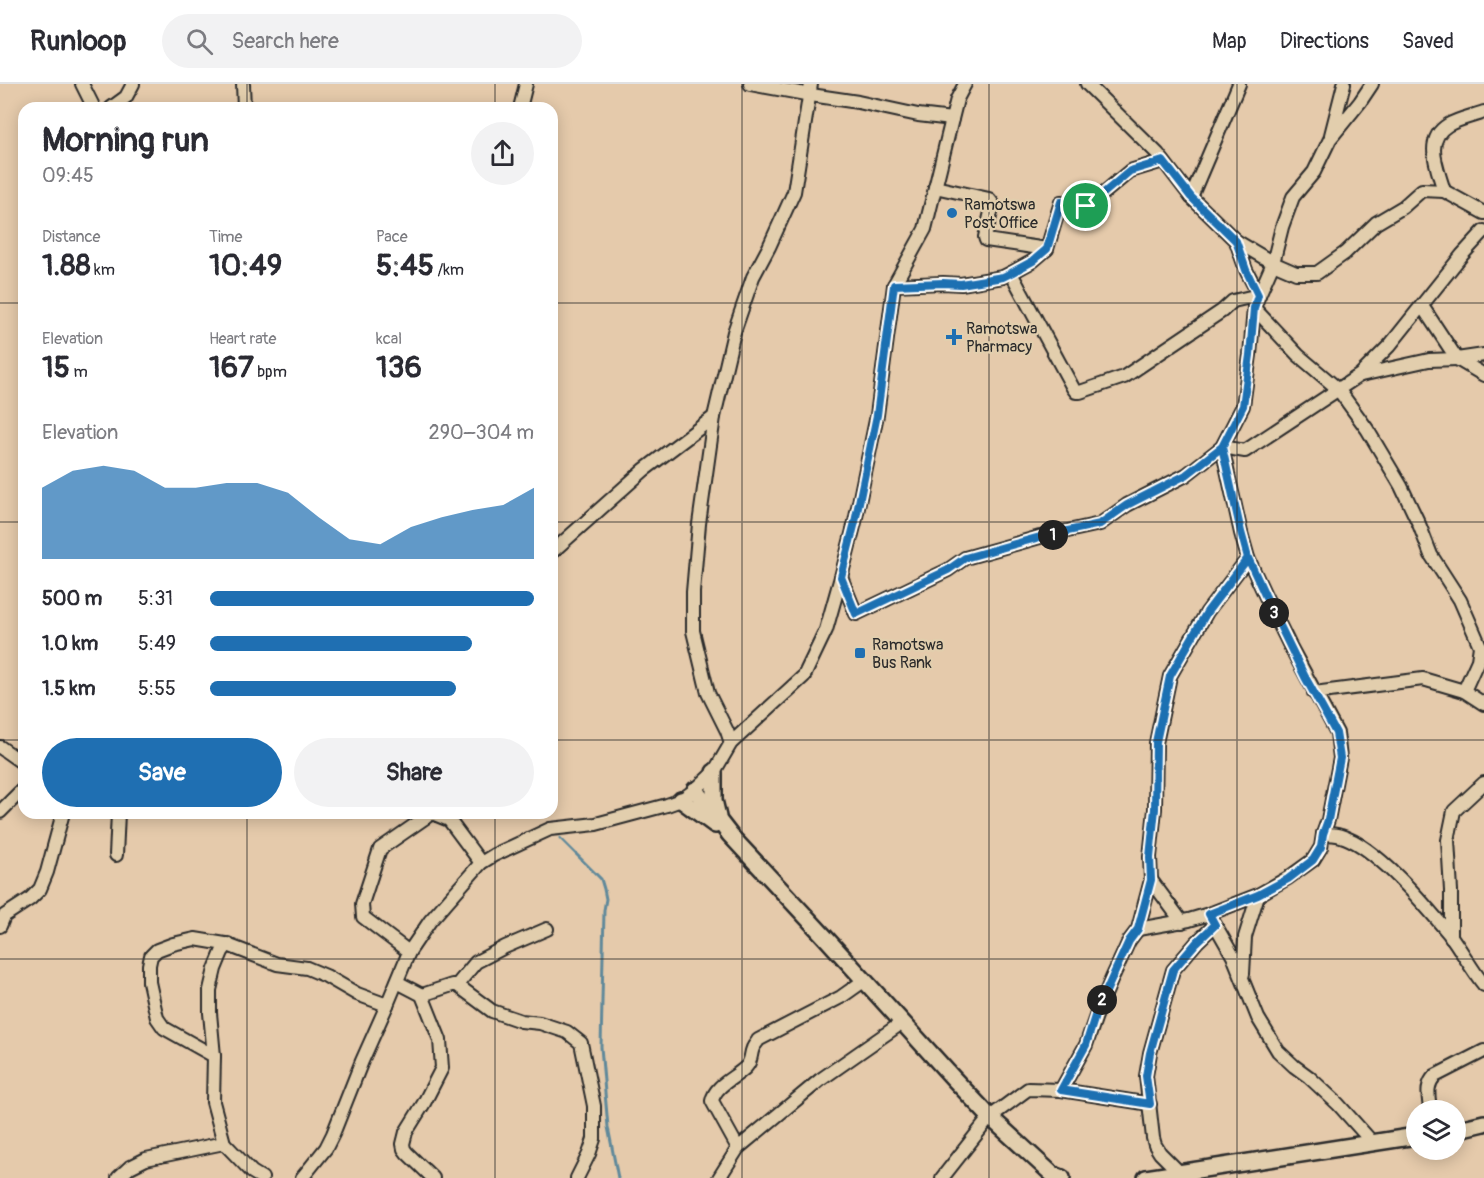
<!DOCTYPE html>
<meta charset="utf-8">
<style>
body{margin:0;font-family:Pangolin,sans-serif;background:#f2f2f3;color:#2b2b33;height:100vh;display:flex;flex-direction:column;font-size:22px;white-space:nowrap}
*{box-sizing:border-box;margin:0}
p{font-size:20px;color:#7c7c81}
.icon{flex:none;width:33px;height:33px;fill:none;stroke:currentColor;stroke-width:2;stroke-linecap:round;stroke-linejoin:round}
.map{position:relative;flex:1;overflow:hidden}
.details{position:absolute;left:18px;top:18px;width:540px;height:717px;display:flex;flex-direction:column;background:#fff;border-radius:18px;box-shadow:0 3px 15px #0003}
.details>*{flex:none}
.fabs{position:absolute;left:1406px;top:1016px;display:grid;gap:12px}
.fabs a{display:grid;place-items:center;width:60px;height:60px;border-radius:50%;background:#fff;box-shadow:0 3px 15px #0003;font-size:30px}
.pin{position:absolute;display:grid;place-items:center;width:51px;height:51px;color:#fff;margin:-26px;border:3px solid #fff;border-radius:50%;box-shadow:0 2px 6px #0007}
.km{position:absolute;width:30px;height:30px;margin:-15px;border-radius:50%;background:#222;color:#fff;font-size:16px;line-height:30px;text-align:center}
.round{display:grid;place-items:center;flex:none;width:63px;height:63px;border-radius:32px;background:#f2f2f3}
.summary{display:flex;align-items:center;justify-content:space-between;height:102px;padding:0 24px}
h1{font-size:33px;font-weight:800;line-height:45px}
.stats{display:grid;grid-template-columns:repeat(3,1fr);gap:9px;height:102px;padding:6px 24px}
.stats div{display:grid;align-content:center}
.stats b{font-size:30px;font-weight:800}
.stats small{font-size:16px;font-weight:400}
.stats p{font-size:16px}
.chart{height:168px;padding:12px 24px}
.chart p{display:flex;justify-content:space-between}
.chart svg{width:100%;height:108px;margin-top:6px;fill:#1f6fb2;opacity:.7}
.action{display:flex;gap:12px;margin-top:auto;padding:12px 24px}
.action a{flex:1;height:69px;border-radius:36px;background:#1f6fb2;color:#fff;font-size:24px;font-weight:800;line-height:69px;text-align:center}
.action a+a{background:#f2f2f3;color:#2b2b33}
ul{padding:0 24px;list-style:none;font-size:20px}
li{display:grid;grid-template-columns:96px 72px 1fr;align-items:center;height:45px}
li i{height:15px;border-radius:8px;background:#1f6fb2}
header{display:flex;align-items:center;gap:36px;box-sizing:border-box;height:84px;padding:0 30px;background:#fff;border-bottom:2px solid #e1e1e2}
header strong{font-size:28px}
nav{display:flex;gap:33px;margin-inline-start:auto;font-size:21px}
.search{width:420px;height:54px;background:#f2f2f3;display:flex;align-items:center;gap:15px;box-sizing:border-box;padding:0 21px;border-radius:33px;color:#7c7c81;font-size:22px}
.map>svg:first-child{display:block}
</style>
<header>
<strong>Runloop</strong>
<div class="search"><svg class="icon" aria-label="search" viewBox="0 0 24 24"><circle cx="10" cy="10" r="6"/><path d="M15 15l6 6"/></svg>Search here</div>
<nav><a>Map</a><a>Directions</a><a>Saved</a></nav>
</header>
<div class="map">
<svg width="1484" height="1094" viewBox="0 0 1484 1094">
<rect width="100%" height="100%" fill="#e5caab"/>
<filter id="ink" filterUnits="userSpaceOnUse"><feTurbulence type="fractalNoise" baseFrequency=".0167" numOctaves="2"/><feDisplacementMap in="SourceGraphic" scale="12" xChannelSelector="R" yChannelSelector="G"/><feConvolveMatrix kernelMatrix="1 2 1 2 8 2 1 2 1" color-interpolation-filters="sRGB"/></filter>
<g filter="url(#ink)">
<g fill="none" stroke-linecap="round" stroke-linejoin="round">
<path stroke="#60899a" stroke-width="3" d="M560,754l41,41 3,10 2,10 -2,11 -3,137 7,80 10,51"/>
<defs>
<g id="minor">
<path d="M82,0l12,24"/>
<path d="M243,0l1,24"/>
<path d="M750,0l61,11 47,7 60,13 34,4"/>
<path d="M1087,0l71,70 33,43 45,44 10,29 13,25 -5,13 -4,47 -7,51 -21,41 19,86 7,25 17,37 24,49 48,89 3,25 -12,62 -5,14c5,0 12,0 18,2 35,10 86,71 109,99 12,16 21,34 34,50"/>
<path d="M111,24l15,-11 7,-13"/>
<path d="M520,24l6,-24"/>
<path d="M1331,51l13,-51"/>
<path d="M935,103l54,12 4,5 -8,33 1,3 61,9"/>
<path d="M1444,107c-6,-22 -21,-51 4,-66 10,-6 25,-9 36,-13"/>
<path d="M1191,113l48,-113"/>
<path d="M1236,157l37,22 23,10h21l28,-20 31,-30 27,-16 19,-17 22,1 40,22"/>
<path d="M1011,189l62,115 3,4h4l44,-15 98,-66 11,-10 26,-6 14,-32 9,-36 11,-30 21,-25 16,-33 30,-37 12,-18"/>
<path d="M894,201l49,-2 18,1 42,-7 8,-4 22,-12 14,-12 14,-47 25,3 13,-8 31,-26 33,-10"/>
<path d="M1422,222l35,53 27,16"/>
<path d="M1254,224l44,47 40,34 29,40 34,57 18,38 12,31 29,45 20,46 -2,14 -14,31"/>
<path d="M1361,291l68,-15 28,-1 27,-4"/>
<path d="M552,468l92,-82 70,-53"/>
<path d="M841,493l15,37 92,-44 17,-12 75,-21 60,-13 27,-19 59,-30 36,-28 23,4 115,-76 30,-30 72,-90 22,-24"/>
<path d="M1314,609l109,-14 41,12 20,13"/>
<path d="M731,659l-4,-12 -19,-38 -15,-62v-39l6,-68 15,-107 20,-85 19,-55 16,-30 25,-55 17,-108"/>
<path d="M0,663l24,17"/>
<path d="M0,728l24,-24"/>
<path d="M116,771l2,-42"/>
<path d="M1151,796l31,42"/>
<path d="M1209,830l24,42 25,62 20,33 16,15 15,11 29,27 34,38"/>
<path d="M0,842l4,-10 26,-17 10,-10 7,-17 16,-59"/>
<path d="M1138,845l51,-9 20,-6 49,-19 30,-17 25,-18 8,-13 2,-13"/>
<path d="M1451,853v-46l-3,-51 6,-29 30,-28"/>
<path d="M228,860l-6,8 -7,17 -5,21v23l4,43 -1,46 11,41 28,29 10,6"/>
<path d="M409,868l-46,-35 -1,-13 18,-55 52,-36 17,7 32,43"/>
<path d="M1243,890l2,-37 13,-42"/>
<path d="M397,898l25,13 18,45 2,28 -18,35 -18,29 -3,12 1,5 3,4 26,25"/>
<path d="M457,901l19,-23 29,-15 42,-18"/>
<path d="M422,911l30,-10h5l35,26 29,10 19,2 27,9 14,11 13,63v33l-5,15 -12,24"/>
<path d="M214,972l-50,-28 -7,-10 -8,-36v-17l2,-9 6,-6 16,-6 22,-5 30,5 52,20 30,4 19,8 31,18 30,11"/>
<path d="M1061,1006l25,-45 10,-29 17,-40 16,-35 9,-12 13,-49 -1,-23 5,-48 1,-66 14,-67 37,-64 41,-54"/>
<path d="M1430,1026c-1,-12 -5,-25 5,-34l49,-25"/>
<path d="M738,1064l-26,-47c3,-16 23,-23 34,-34 6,-6 4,-12 7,-19 1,-3 4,-5 5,-8l83,-43 24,-17"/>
<path d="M1180,1089l-20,-20 -5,-8 -2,-7 -7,-62 4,-23 23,-83 24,-28 18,-17"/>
<path d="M118,1094l12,-11 16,-8 78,-16"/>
<path d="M302,1094l24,-30 7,-14 29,-73 25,-56 22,-53 21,-31 51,-58 13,-8 56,-26 46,-5 71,-19 14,-5 14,-10 19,-18 17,-29 73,-67 22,-46 15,-53 14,-55 22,-107 17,-130 31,-56 27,-110 5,-20 8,-15"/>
<path d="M719,1094l19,-30 82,-68 83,-58"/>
<path d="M942,1094l48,-61 38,-28 33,1 89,14"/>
</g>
<g id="major">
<path d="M714,688v28l4,17"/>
<path d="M695,706l35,45 95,102 128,141 37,39 62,57 10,4"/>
<path d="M681,716l34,25"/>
<path d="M1455,1046l29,-7"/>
<path d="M1146,1094l270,-42"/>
</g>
</defs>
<use href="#minor" stroke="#2b2b2b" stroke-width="16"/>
<use href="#major" stroke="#2b2b2b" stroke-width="20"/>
<use href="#minor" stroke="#e2cead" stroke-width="12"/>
<use href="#major" stroke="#e2cead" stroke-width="15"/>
</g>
</g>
<g fill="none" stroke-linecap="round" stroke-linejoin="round" filter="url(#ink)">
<defs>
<path id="route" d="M1086,122l-25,-4 -14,47 -14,12 -22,12 -8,4 -42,7 -18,-1 -49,2 -17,130 -22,107 -14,55 15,37 92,-44 17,-12 75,-21 60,-13 27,-19 59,-30 36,-28 19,85 7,26 -41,54 -37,64 -14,66 -1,67 -5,48 1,23 -13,49 -9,12 -16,35 -18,40 -9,29 -25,45 89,14 -4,-28 4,-23 23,-83 24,-28 18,-17 -6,-11 49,-19 30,-16 25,-19 8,-13 2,-13 5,-14 3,-16 9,-46 -4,-25 -31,-56 -40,-82 -17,-37 -7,-26 -19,-85 21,-41 7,-51 4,-47 4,-13 -12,-25 -10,-29 -45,-44 -28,-36 -33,10 -31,26 -13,9"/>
</defs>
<use href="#route" stroke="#fff" stroke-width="12"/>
<use href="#route" stroke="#1f6fb2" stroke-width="8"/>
</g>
<path fill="none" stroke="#2b2b2b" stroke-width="1.5" stroke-opacity="0.55" d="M247,0v24M495,0v24M742,0v1094M989,0v1094M1237,0v1094M0,219h24M552,219h932M0,438h24M552,438h932M0,656h24M552,656h932M247,729v365M495,729v365M0,875h1484"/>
<g fill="#1f6fb2" stroke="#e2cead" stroke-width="2">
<circle cx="952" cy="129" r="6"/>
<path d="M951 244h6v6h6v6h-6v6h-6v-6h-6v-6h6z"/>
<rect x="854" y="563" width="12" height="12" rx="3"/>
</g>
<g text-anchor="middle" stroke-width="4.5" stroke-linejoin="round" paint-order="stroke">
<g font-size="16" fill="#2b2b2b" stroke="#e2cead" text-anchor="start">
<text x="964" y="126">Ramotswa<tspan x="964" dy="18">Post Office</tspan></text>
<text x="966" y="250">Ramotswa<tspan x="966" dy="18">Pharmacy</tspan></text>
<text x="872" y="566">Ramotswa<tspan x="872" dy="18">Bus Rank</tspan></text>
</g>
</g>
</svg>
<div class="fabs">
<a><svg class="icon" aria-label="layers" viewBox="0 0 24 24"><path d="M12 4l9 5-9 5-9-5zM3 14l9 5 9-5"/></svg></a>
</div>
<div class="pin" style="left:1086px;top:122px;background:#1e9e55"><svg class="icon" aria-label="arrive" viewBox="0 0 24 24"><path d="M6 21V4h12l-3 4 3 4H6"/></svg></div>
<b class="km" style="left:1053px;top:451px">1</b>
<b class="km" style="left:1102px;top:916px">2</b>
<b class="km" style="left:1274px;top:529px">3</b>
<section class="details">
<div class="summary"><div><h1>Morning run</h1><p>09:45</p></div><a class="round"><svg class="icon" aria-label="share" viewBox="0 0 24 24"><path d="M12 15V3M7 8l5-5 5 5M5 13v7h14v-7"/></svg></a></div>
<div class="stats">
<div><p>Distance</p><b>1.88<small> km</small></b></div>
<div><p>Time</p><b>10:49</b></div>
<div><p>Pace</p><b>5:45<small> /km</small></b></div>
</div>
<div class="stats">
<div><p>Elevation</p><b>15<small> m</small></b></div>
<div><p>Heart rate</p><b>167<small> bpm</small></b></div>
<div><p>kcal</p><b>136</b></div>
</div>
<div class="chart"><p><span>Elevation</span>290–304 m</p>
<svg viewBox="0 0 160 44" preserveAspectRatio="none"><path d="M0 44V15L10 8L20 6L30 8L40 15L50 15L60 13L70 13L80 17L90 27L100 36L110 38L120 31L130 27L140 24L150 22L160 15V44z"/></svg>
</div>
<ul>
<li><b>500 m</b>5:31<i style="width:100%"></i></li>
<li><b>1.0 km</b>5:49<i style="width:81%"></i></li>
<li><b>1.5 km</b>5:55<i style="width:76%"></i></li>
</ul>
<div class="action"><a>Save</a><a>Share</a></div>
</section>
</div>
